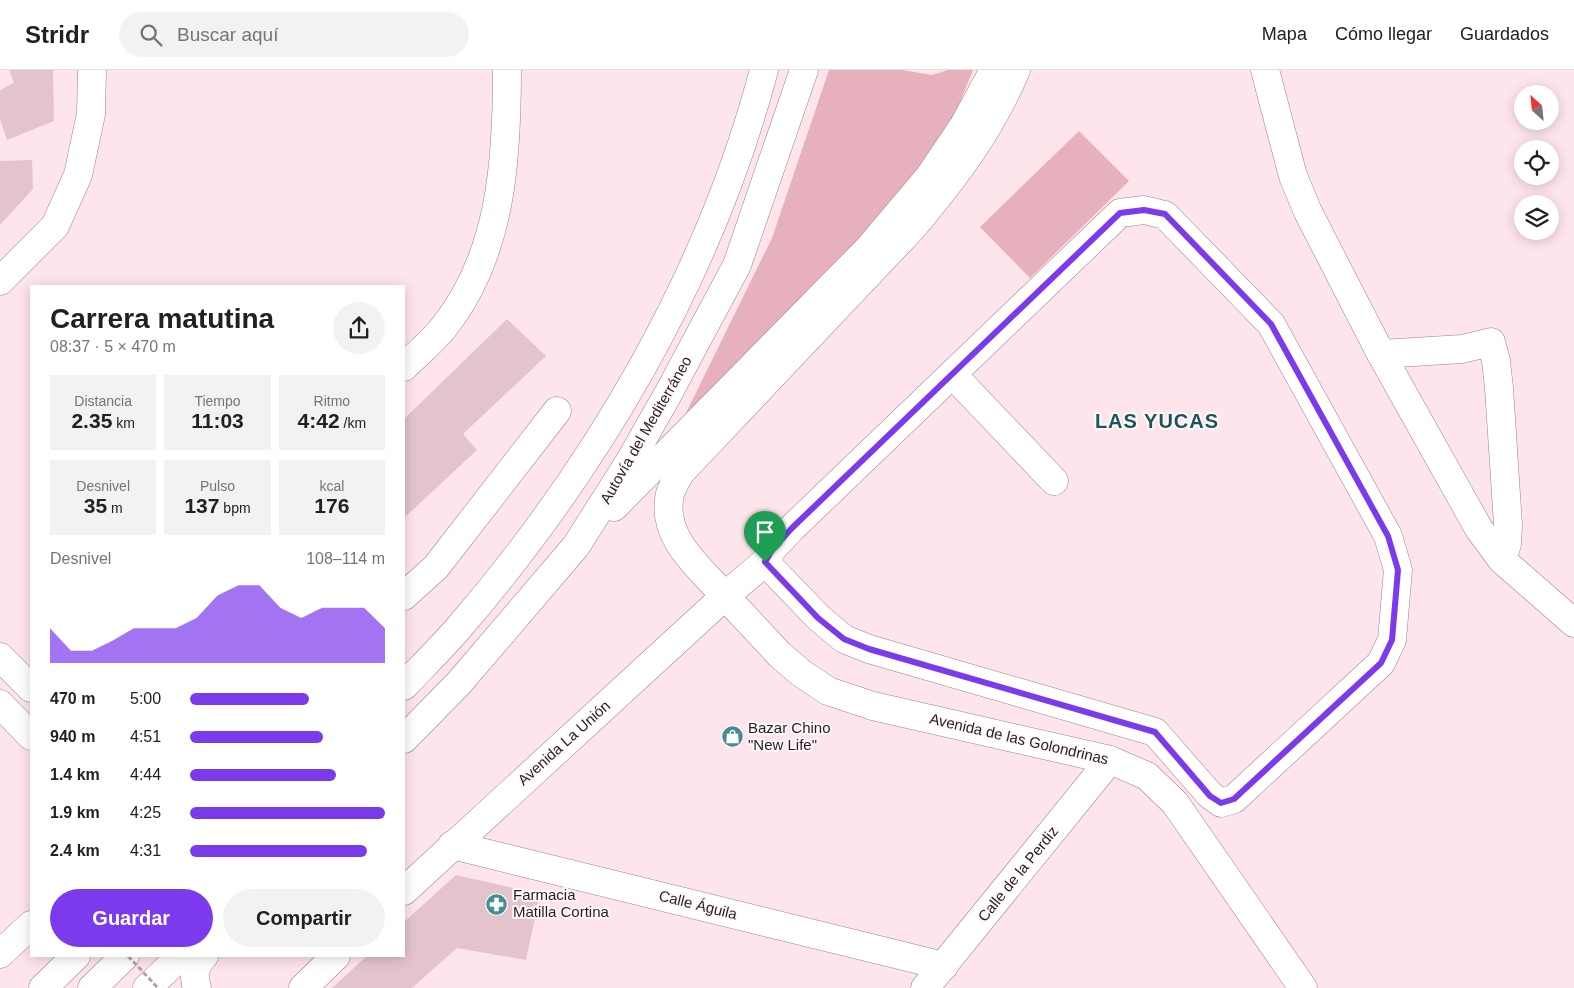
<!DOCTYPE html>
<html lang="es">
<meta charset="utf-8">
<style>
body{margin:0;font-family:Arial,sans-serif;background:#f2f2f2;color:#202124;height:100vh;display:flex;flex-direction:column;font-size:19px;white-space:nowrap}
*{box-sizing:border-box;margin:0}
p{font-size:16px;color:#757577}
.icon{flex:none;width:28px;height:28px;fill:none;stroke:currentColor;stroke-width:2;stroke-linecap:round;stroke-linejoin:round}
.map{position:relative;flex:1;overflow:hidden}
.panel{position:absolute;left:30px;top:215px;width:375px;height:672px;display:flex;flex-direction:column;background:#fff;border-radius:0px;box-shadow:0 2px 12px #0003}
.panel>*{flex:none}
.needle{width:32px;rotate:333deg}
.tools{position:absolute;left:1514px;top:15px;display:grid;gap:10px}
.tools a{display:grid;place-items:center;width:45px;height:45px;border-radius:50%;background:#fff;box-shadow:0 2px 12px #0003;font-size:25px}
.pin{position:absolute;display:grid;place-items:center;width:42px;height:42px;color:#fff;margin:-51px -21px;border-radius:50% 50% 50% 0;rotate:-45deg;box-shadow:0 0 5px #0007}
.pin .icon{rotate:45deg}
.round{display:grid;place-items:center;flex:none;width:52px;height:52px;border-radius:26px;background:#f2f2f2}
.summary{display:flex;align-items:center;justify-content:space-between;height:85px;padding:0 20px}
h1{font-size:28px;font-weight:800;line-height:38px}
.stats{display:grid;grid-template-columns:repeat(3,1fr);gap:8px;height:85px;padding:5px 20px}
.stats div{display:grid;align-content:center;border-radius:0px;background:#f2f2f2;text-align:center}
.stats b{font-size:21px;font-weight:800}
.stats small{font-size:14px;font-weight:400}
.stats p{font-size:14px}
.chart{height:140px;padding:10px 20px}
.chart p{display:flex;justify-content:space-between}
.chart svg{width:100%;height:90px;margin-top:5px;fill:#7c3aed;opacity:.7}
.action{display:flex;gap:10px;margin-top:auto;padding:10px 20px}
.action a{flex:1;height:58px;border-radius:30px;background:#7c3aed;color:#fff;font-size:20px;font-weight:800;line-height:58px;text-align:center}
.action a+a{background:#f2f2f2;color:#202124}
ul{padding:0 20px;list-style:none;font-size:16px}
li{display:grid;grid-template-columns:80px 60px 1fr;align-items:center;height:38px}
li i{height:12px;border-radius:6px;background:#7c3aed}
header{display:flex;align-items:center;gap:30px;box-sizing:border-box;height:70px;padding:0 25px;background:#fff;border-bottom:1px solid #e0e0e0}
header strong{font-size:24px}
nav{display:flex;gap:28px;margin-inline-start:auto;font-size:18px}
.search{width:350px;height:45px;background:#f2f2f2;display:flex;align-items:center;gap:12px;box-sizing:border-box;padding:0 18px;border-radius:28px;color:#757577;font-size:19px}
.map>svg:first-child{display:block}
</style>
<header>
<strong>Stridr</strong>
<div class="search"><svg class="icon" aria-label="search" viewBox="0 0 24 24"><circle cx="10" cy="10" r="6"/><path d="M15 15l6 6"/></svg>Buscar aquí</div>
<nav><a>Mapa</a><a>Cómo llegar</a><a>Guardados</a></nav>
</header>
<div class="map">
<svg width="1574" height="918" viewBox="0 0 1574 918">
<rect width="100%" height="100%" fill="#fee5eb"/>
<g fill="#e6b0bd">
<path d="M829,0h73l30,5 16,-5h25l-19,47 -58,87 -200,207 -10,2 86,-175z"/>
<path d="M1079,61l50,50 -99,97 -50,-51z"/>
</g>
<g fill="#e3c4cc">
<path d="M9,0h44l1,51 -47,19 -7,-21v-29l14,-7z"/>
<path d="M32,90l1,29 -33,36v-64z"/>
<path d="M507,249l39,37 -83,78 14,16 -73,68v-99z"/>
<path d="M456,805l84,19 -14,66 -69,-12 -45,40h-80l35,-32h37v-34z"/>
</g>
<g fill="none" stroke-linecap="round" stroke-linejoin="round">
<defs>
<g id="minor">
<path d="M1265,0l28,106 15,36 73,142 98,175 23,31 72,63"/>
<path d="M0,211l55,-55 23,-51 13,-61 1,-44"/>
<path d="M1381,284l81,-5 29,-7 5,19 3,27 9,137 -1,19 -5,16"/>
<path d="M404,297c13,-13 29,-26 40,-40 58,-73 63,-168 63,-257"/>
<path d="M953,305l101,106"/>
<path d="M404,526l32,-29 121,-156"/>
<path d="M725,526l55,59 21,18 27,18 45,15 237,54 37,16 28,27 128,185"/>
<path d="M0,587l31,31"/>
<path d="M0,634l31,32"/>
<path d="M452,775l492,121"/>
<path d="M404,821l321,-295 40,-34 7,-13 20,-21 328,-315 24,-3 21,5 106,109 117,212 10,34 -6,70 -11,23 -147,136 -13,4 -11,-8 -55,-63 -286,-83 -25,-10 -25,-21 -54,-56"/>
<path d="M0,884l31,-29"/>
<path d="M43,918l33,-32"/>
<path d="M303,918l33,-32"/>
<path d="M925,918l185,-228"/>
</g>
<path id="major" d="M725,526c-26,-29 -65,-59 -55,-102 2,-7 7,-15 10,-21l233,-246c42,-50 77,-96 103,-157"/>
<g id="highway">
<path d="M614,437l255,-259 60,-71 35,-52 30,-55"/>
<path d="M404,616c17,-18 35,-36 52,-55 140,-162 253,-353 308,-561"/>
<path d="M404,669l55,-56 117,-137 54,-85 38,-67 69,-129 67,-195"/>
<path d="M92,918l33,-32"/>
<path d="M147,918l34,-32"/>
<path d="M197,918c-4,-13 -3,-21 7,-32"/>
</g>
</defs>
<use href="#minor" stroke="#9d8188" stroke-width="29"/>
<use href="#major" stroke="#9d8188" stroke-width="29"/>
<use href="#highway" stroke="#9d8188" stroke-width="29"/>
<use href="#minor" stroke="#fff" stroke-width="28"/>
<use href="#major" stroke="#fff" stroke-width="28"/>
<use href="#highway" stroke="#fff" stroke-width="28"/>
<path stroke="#b6a1a6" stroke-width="3" stroke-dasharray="5 2.5" stroke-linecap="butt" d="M128,886l30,32"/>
</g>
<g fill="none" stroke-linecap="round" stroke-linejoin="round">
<defs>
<path id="route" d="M1144,140l21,4 106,110 117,212 10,34 -6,70 -11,23 -147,136 -13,4 -11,-7 -55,-64 -286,-83 -25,-10 -26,-21 -53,-56 7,-12 20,-22 328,-315z"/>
</defs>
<use href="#route" stroke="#fff" stroke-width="10"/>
<use href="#route" stroke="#7c3aed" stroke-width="6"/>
</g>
<defs>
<symbol id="shop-disc" viewBox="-11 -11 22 22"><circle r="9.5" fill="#458c94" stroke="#fff8f9"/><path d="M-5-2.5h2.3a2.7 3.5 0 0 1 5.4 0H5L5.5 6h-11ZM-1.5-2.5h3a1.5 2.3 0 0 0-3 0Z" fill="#fff"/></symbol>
<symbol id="pharmacy-disc" viewBox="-11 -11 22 22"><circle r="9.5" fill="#458c94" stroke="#fff8f9"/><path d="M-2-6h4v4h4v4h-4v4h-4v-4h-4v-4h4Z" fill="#fff"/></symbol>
</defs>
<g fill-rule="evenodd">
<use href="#shop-disc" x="720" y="654" width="25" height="25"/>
<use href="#pharmacy-disc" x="484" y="822" width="25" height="25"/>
</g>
<g text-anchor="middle" stroke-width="4" stroke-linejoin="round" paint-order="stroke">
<g font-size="15" fill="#271c1f" stroke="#fff8f9">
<text transform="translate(646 360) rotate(-60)" y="5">Autovía del Mediterráneo</text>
<text transform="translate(1019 669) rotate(13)" y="5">Avenida de las Golondrinas</text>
<text transform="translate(564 673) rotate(-42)" y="5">Avenida La Unión</text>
<text transform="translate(1018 804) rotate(-51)" y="5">Calle de la Perdiz</text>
<text transform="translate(698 835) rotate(14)" y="5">Calle Águila</text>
</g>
<g font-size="15" fill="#271c1f" stroke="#fff8f9" text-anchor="start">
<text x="748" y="663">Bazar Chino<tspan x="748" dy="17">"New Life"</tspan></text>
<text x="513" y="830">Farmacia<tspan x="513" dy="17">Matilla Cortina</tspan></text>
</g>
<g font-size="20" font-weight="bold" letter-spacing="1" fill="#1a555c" stroke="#fff8f9">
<text x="1157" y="358">LAS YUCAS</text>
</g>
</g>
</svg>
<div class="tools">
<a><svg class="needle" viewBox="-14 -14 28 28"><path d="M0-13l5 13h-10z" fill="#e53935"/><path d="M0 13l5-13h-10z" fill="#757577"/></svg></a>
<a><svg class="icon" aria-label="locate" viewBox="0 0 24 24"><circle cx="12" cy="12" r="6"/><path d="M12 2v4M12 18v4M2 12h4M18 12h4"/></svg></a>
<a><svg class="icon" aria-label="layers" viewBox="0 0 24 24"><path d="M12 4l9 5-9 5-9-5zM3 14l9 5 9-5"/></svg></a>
</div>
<div class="pin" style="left:765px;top:492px;background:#1e9e55"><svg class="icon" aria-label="arrive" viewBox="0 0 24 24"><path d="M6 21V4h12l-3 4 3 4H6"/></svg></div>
<section class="panel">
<div class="summary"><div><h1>Carrera matutina</h1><p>08:37 · 5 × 470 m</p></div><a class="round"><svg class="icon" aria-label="share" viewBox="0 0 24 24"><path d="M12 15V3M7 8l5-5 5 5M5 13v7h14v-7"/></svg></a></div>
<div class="stats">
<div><p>Distancia</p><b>2.35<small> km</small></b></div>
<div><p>Tiempo</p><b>11:03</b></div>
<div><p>Ritmo</p><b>4:42<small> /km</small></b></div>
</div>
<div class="stats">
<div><p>Desnivel</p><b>35<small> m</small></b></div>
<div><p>Pulso</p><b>137<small> bpm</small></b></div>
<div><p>kcal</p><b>176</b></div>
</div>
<div class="chart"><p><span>Desnivel</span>108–114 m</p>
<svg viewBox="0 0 160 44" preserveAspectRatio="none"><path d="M0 44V27L10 38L20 38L30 33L40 27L50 27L60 27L70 22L80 11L90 6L100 6L110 17L120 22L130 17L140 17L150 17L160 27V44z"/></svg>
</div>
<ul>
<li><b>470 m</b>5:00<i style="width:61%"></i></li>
<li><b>940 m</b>4:51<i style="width:68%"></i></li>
<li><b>1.4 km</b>4:44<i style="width:75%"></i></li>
<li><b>1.9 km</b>4:25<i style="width:100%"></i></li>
<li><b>2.4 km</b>4:31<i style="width:91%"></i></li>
</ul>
<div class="action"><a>Guardar</a><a>Compartir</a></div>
</section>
</div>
